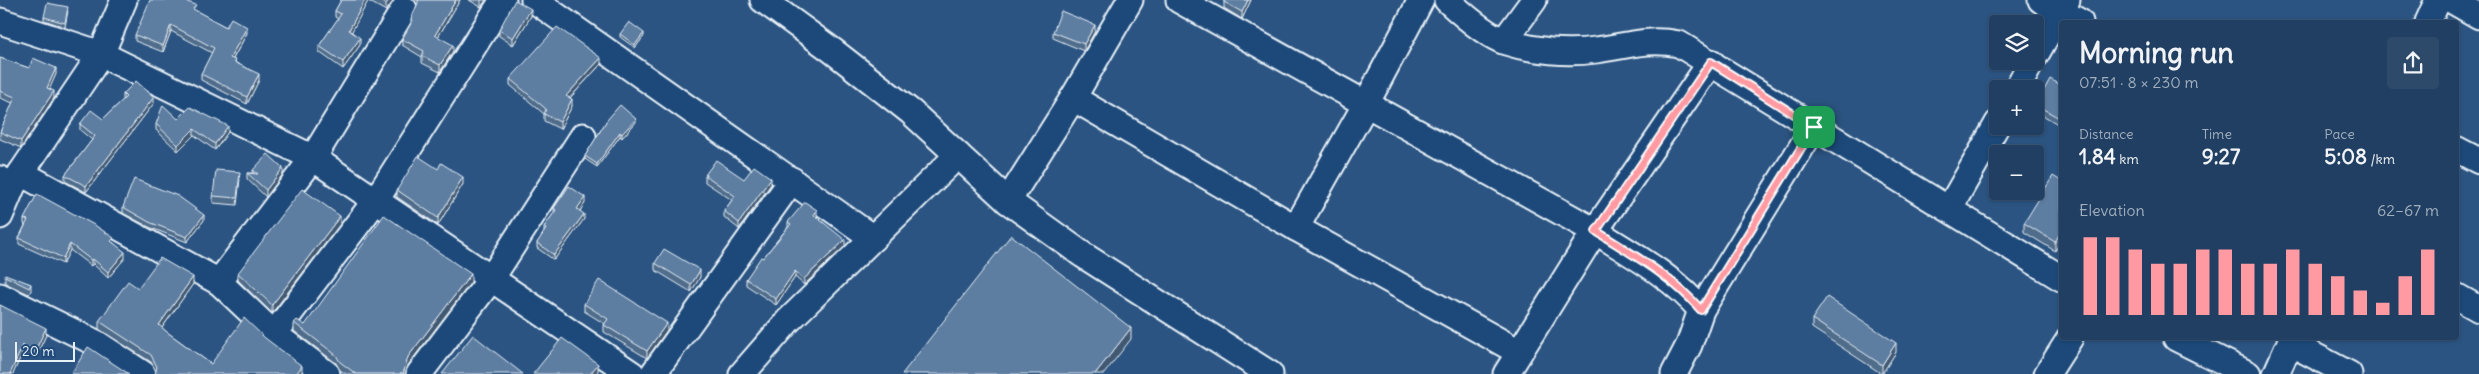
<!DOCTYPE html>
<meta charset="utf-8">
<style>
body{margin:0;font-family:Delius,sans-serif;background:#2d4a6b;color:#f1f3f6;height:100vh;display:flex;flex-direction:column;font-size:19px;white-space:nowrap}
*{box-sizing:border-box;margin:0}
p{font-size:16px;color:#a2afbe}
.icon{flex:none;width:28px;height:28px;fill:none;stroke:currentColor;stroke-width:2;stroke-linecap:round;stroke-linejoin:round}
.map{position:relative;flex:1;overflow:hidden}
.sheet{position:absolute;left:2059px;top:20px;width:400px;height:320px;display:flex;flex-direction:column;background:#203f62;border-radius:5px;box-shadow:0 1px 4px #0004,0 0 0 1px #3d5877}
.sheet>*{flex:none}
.controls{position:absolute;left:1989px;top:15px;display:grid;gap:10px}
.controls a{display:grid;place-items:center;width:55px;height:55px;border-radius:5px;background:#203f62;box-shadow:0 1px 4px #0004,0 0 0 1px #3d5877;font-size:25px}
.scale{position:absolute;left:15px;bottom:12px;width:60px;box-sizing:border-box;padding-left:5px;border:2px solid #e8f1f8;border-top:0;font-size:14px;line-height:18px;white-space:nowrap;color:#e8f1f8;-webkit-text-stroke:4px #1f4a7a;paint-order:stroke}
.pin{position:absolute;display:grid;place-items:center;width:42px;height:42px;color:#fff;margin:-21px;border-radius:10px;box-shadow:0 2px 8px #0006}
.round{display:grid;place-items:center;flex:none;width:52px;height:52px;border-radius:5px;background:#2d4a6b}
.headline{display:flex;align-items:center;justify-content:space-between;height:85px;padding:0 20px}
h1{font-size:28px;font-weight:700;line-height:38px}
.metrics{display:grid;grid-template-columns:repeat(3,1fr);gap:8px;height:85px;padding:5px 20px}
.metrics div{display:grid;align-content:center}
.metrics b{font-size:21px;font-weight:700}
.metrics small{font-size:14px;font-weight:400}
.metrics p{font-size:14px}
.chart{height:140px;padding:10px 20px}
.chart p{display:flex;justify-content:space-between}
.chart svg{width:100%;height:90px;margin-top:5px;stroke:#ff9aa2;stroke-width:6}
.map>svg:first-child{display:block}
</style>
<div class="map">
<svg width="2479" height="374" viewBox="0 0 2479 374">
<rect width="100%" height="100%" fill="#2b5482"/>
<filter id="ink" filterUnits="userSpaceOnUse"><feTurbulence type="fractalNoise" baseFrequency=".02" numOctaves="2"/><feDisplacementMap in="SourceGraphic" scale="10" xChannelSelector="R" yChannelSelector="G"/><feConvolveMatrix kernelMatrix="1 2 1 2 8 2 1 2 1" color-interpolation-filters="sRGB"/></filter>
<g filter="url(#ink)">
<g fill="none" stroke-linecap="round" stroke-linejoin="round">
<defs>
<g id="minor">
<path d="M534,0l339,238"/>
<path d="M763,0l70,51 78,61 97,89 75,54 187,119"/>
<path d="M1179,0l416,231c38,24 77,45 106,79l-12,35 -15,29"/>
<path d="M1447,0c14,13 40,36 59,42 28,9 61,12 90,8 31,-4 51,-12 83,-6l382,234"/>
<path d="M2041,0l39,22"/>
<path d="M2451,0l28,16"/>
<path d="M0,21l101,33 212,104 319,216"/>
<path d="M2428,22l10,-22"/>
<path d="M1504,41l30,-41"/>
<path d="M2035,56l32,-56"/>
<path d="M2017,89l15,-28"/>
<path d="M1073,98l223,130 223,124"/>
<path d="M2456,149l23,12"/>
<path d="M21,173l198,109 94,-124 91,-149"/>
<path d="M0,179l13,6 -13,31"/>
<path d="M13,185l88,-131 23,-54"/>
<path d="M1008,201l65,-103 57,-98"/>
<path d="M1949,209l49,-86"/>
<path d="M1296,228l70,-124 55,-104"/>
<path d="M219,282l55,52 53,40"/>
<path d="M0,296l96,47 47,31"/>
<path d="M2456,296l23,13"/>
<path d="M1701,310l113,-183"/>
<path d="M274,334l102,-134 127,-200"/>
<path d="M2176,338l72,36"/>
<path d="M2290,343l59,31"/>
<path d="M419,374l72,-95 92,-143"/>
<path d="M653,374l139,-194"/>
<path d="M742,374l46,-53 170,-166"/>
<path d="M1506,374l89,-143 116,-169"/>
<path d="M2047,374l23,-36"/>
<path d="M2276,374l16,-36"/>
</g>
</defs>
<use href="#minor" stroke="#e8f1f8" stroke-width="29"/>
<use href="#minor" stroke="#1f4a7a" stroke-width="25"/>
</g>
<g fill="#506c8a" stroke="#e8f1f8">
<path d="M341,0h53l-8,11 -18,-10 -17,31 9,13 -17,24 -24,-17v-6l19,-27 -3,-2v-6z"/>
<path d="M414,0h46l-22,37 15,14 -13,21 -18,-9v-6l-20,-12v-6l9,-15v-5l6,-14 -1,-3z"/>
<path d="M469,0h17l-5,7z"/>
<path d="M1224,0h27l-9,19 -18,-11z"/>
<path d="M68,11l-3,16 -21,-7v-3z"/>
<path d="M196,11l30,16 21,6 -14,26 2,3 24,18 -12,24 -46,-24v-6l11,-21 -41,-22 -8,21 -28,-11v-6z"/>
<path d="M531,16l-18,29 -14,-9v-6z"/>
<path d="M1095,31l-11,20 -31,-13v-6z"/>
<path d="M620,34l24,2 -9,12 -15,-11z"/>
<path d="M0,58l29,10 27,6 -7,15 5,9 -33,50 -21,-9v-7l13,-29 -13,-5z"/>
<path d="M601,64l-31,34 2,8 -12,23 -16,-8v-7l-34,-29v-6z"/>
<path d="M2061,85v41l-25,-15v-6z"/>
<path d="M123,94l31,9 -68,89 -21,-11v-6l27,-35 -12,-10v-6l23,-5 20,-19z"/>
<path d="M178,119l50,13 -13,18 -21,-15 -16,16 -22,-21v-6z"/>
<path d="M607,120l29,2 -14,16 -2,-2 -23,31 -12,-8v-3z"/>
<path d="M253,170l30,4 -17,23 -19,-18v-6h6z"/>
<path d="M705,175l39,4 27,5 -32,45 -15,-12v-6l8,-11 -27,-18z"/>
<path d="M240,179l-3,26 -24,-2v-7z"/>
<path d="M2061,181v60l-6,10 -31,-19v-9z"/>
<path d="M463,184l-25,41 -41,-28v-7z"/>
<path d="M585,203l-5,8 4,8 -30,41 -17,-12v-5l7,-10v-6l10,-14v-5z"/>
<path d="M123,207l81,13 -17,22 -38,-15 -26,-14z"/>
<path d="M817,216v1l28,29 -41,39 -9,-8 -19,28 -30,-20v-6l42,-52v-5z"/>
<path d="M24,219l90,24 11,15 -17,20 -15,-14 -2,2 -21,-16 -7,14 -44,-20v-6l6,-13 -1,-1z"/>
<path d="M340,224l-68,89 -34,-33v-7z"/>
<path d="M655,263l45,14 -9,15 -36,-22z"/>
<path d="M5,276l26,8v7l-2,3 -24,-11z"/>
<path d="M471,282l-63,83 -3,9h-59l-6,-4 -4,-7 -42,-32v-8l11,2z"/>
<path d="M193,284l-31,44 5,4 44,32 91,9 -146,-2 -5,-9 -52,-33v-8l39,-33z"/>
<path d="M584,304l83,26 -20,28 -43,-26v-7l1,-1 -21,-13z"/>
<path d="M0,305l46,30 -11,23 -12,-7 -10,23h-13z"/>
<path d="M1812,319l84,33 -14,22 -70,-46z"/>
</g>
<g fill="#415871" stroke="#e8f1f8">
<path d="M365,0h3v1l-19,36v-7z"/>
<path d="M389,0h5l-8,11v-7z"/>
<path d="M456,0h4l-25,42v-7z"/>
<path d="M482,0h4l-5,7v-6z"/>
<path d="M1248,0h3l-9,19v-7z"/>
<path d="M531,9v7l-18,29v-7z"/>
<path d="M171,25v6l-8,21v-6z"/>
<path d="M1095,25v6l-11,20v-7z"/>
<path d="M247,27v6l-17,31v-6z"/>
<path d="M644,33v3l-9,12v-3z"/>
<path d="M360,38v7l-17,24v-7z"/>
<path d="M453,45v6l-13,21v-7z"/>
<path d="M601,58v6l-35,38v-6z"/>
<path d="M56,68v6l-9,21v-7z"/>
<path d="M259,74v6l-12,24v-7z"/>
<path d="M54,91v7l-33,50v-7z"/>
<path d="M154,97v6l-68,89v-6z"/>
<path d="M572,99v7l-12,23v-7z"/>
<path d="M636,119v3l-14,16v-4z"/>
<path d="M228,126v6l-13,18v-6z"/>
<path d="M194,129v6l-16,16v-6z"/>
<path d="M620,132v4l-23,31v-3z"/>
<path d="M283,168v6l-17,23v-7z"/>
<path d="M463,177v7l-25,41v-7z"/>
<path d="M771,178v6l-32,45v-6z"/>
<path d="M585,197v6l-8,12v-6z"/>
<path d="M817,210v6l-3,5v-6z"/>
<path d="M584,214v5l-30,41v-5z"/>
<path d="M204,215v5l-17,22v-5z"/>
<path d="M340,216v8l-68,89v-8z"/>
<path d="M2061,231v10l-6,10v-9z"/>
<path d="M845,240v6l-41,39v-6z"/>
<path d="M70,244v6l-7,14v-6z"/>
<path d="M125,252v6l-17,20v-6z"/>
<path d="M93,259v5l-2,2v-6z"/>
<path d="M700,270v7l-9,15v-7z"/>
<path d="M795,271v6l-19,28v-6z"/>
<path d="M471,274v8l-63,83 -3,9h-2l5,-17z"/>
<path d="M193,277v7l-34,48v-7z"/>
<path d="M667,323v7l-20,28v-7z"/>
<path d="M46,328v7l-11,23v-7z"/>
<path d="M1131,328v11l-27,35h-9z"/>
<path d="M1896,343v9l-14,22v-9z"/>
<path d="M23,345v6l-10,23h-3z"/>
<path d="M598,364v7l-3,3h-5z"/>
<path d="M302,366v7l-6,1z"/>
</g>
<g fill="#5d7da1" stroke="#e8f1f8">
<path d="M150,0h32l14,5 -3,4 33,18 5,-9 16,9 -17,31 5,2 -1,2 25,12 -12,23 -46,-23 13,-26 -43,-23 -8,21 -28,-11z"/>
<path d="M341,0h24l-16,30 11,8 -17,24 -24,-16 22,-32 -6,-3z"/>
<path d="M378,0h11l-3,4z"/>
<path d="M418,0h38l-21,35 18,10 -13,20 -18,-9 2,-5 -22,-12 11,-19 -2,-1 7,-16z"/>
<path d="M515,0l16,9 -18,29 -14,-8z"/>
<path d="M1224,0h24l-6,12 -18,-10z"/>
<path d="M47,3l21,4 -3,16 -21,-6z"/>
<path d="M1061,11l34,14 -11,19 -31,-12z"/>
<path d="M629,22l15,11 -9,12 -15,-11z"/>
<path d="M557,27l44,31 -35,38 6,3 -12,23 -16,-8 2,-5 -36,-30z"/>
<path d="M0,58l29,10 4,-10 23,10 -9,20 7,3 -33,50 -21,-9 15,-35 -15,-6z"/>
<path d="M2050,79l11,6v34l-25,-14z"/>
<path d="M136,81l18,16 -68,89 -21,-11 30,-39 -15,-12 11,-14 12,9 23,-22 -3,-3z"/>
<path d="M163,105l15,14 12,-12 38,19 -13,18 -21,-15 -16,16 -22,-21z"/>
<path d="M620,105l16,14 -14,15 -2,-2 -23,32 -12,-8 22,-36z"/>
<path d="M268,154l15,14 -17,22 -19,-17 11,1 -5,-4z"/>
<path d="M418,156l20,13 3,-6 22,14 -25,41 -41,-28z"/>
<path d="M716,160l28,19 10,-13 17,12 -32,45 -15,-12 11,-15 -30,-21z"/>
<path d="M216,170l24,2 -3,26 -24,-2z"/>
<path d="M2053,176l8,5v50l-6,11 -31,-19z"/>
<path d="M134,179l44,17 26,19 -17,22 -38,-15 -26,-15z"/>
<path d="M569,186l16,11 -8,12 7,5 -30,41 -17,-12 9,-14 -2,-2 12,-17 -2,-2z"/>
<path d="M302,189l38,27 -68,89 -34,-32z"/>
<path d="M37,194l59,32 18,12 -3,3 14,11 -17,20 -15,-13 -2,1 -21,-16 -7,14 -44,-20 9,-18 -4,-1z"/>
<path d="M805,202l12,8 -3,5 31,25 -41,39 -9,-8 -19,28 -30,-20 15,-22 2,1 28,-34 -3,-2z"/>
<path d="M384,215l87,59 -63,83 -5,17 -2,-2 -1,2h-44l-16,-12 -4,-7 -42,-32 3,-3 8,5z"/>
<path d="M1011,235l120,93 -36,46h-193z"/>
<path d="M664,249l36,21 -9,15 -36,-22z"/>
<path d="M160,258l33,19 -34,48 8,7 44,32 33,-46 21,20 37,28 -6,8h-141l2,-7 -6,-12 -52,-34 29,-40 10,7z"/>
<path d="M5,274l26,10 -2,4 -24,-12z"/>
<path d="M599,280l68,43 -20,28 -43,-26 4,-6 -24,-15z"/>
<path d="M1827,297l69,46 -14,22 -70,-46z"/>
<path d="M0,305l46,23 -11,23 -12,-6 -13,29h-10z"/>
<path d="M473,335l50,39h-81z"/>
<path d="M562,338l36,26 -8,10h-57z"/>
<path d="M88,347l41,27h-58z"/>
<path d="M2210,370l8,4h-10z"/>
</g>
</g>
<g fill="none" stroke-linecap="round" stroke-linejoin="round" filter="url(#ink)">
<defs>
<path id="route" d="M1711,62l103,65 -113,183c-29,-34 -68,-55 -105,-79z"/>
</defs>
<use href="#route" stroke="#fff" stroke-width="10"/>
<use href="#route" stroke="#ff9aa2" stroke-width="6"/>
</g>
</svg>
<div class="controls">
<a><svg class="icon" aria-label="layers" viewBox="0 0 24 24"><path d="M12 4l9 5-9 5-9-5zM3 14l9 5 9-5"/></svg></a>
<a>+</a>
<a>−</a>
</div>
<div class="scale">20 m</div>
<div class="pin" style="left:1814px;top:127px;background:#1e9e55"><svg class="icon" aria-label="arrive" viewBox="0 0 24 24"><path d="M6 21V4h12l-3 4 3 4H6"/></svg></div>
<section class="sheet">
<div class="headline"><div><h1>Morning run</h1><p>07:51 · 8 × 230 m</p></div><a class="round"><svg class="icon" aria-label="share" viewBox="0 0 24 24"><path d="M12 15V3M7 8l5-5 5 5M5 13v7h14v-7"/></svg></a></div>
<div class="metrics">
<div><p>Distance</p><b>1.84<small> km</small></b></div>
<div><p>Time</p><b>9:27</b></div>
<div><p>Pace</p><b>5:08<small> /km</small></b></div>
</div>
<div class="chart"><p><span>Elevation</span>62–67 m</p>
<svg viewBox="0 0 160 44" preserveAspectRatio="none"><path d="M5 44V6M15 44V6M25 44V12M35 44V19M45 44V19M55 44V12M65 44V12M75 44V19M85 44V19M95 44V12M105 44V19M115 44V25M125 44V32M135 44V38M145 44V25M155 44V12"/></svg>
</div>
</section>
</div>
